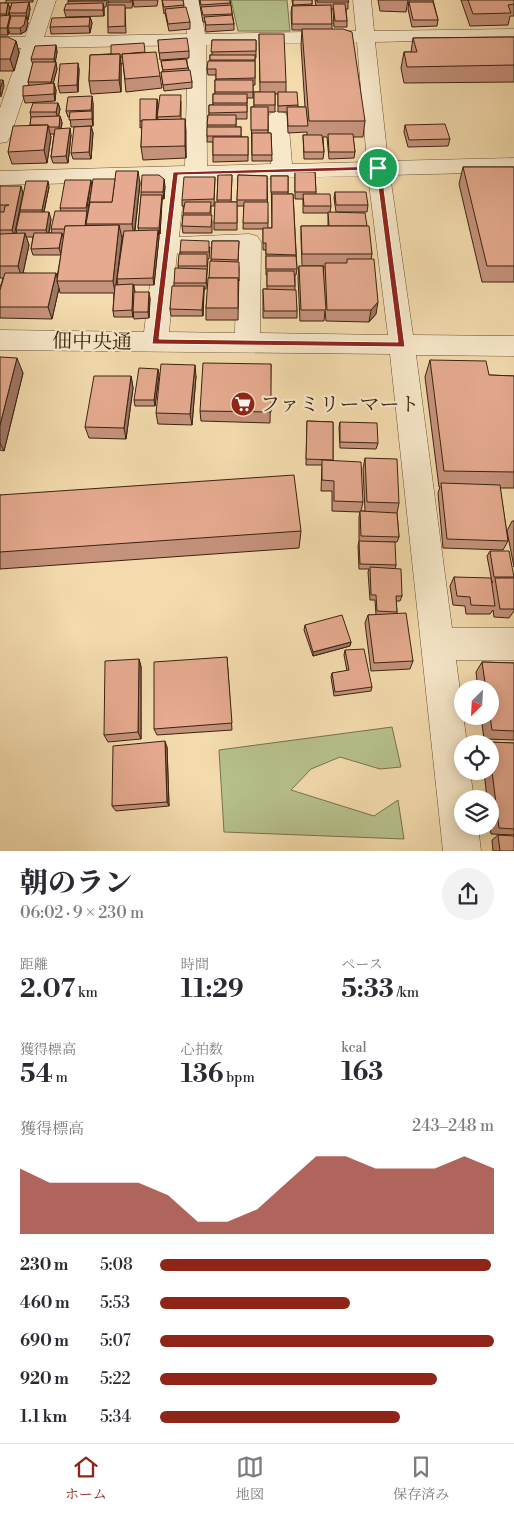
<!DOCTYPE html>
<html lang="ja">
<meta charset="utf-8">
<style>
body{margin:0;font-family:"Libre Bodoni","Noto Serif JP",serif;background:#f2f2f3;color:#2b2b33;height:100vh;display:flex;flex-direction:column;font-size:19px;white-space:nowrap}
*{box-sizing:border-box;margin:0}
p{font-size:16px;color:#7c7c81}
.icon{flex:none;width:28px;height:28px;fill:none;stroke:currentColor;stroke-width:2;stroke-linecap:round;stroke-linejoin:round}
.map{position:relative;height:851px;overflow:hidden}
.side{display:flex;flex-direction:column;background:#fff;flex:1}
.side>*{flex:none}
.needle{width:32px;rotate:204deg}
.controls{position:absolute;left:454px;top:680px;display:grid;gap:10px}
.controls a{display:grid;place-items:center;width:45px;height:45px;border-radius:50%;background:#fff;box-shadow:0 2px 12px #0003;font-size:25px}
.pin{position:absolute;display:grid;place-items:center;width:42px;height:42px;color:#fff;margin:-21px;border:2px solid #fff;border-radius:50%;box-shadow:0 1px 5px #0007}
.round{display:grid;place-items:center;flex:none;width:52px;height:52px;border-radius:26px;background:#f2f2f3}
.summary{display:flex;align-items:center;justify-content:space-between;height:85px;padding:0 20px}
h1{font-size:28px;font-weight:800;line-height:38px}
.metrics{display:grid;grid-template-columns:repeat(3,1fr);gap:8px;height:85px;padding:5px 20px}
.metrics div{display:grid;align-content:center}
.metrics b{font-size:25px;font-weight:800}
.metrics small{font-size:14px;font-weight:400}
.metrics p{font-size:14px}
.chart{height:140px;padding:10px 20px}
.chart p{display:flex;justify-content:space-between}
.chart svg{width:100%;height:90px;margin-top:5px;fill:#8f2418;opacity:.7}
ul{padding:0 20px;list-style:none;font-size:16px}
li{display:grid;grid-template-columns:80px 60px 1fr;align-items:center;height:38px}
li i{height:12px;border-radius:6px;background:#8f2418}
.menu{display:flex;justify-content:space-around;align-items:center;height:70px;border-top:1px solid #e1e1e2;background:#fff;font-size:14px;color:#7c7c81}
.menu a{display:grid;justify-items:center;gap:2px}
.menu .selected{color:#8f2418}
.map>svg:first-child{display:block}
</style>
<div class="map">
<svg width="514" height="851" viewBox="0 0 514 851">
<rect width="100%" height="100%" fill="#f3dbad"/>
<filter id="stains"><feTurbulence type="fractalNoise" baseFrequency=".004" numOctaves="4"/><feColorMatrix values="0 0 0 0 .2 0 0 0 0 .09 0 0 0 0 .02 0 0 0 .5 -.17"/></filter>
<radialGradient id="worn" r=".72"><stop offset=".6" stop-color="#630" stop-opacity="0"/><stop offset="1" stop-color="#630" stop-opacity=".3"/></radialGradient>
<g fill="#b7c18d" stroke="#79724e">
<path d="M231,0h56l3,31h-52z"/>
<path d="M392,727l9,40 -21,2 -40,-12 -29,12 -20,21 83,26 24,-16 6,39 -180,-7 -5,-82z"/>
</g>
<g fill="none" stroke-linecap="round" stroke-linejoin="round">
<defs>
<path id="minor" d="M38,0h18l-12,37 143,-3 -6,-34h18l6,34 151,-3 -3,-31h18l3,31 140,-2v10l-139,3 13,119 126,-3v14l-124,3 23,160 101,1v20l-98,-1 36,273h62v32h-58l11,84h-5v27h8l4,28h-12v27h16l3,25h-38l-53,-497 -390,-4v-20l144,2 19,-151 -163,4v-14l185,-5 3,-121 -148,3 -30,89 -3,5 -7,1v-35l21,-60 -21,1v-12h25zM357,42l10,120 -75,2 -4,-47 -3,-4 -7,-2 -7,2 -3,4 3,47 -64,2 -1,-121zM368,176l20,159 -128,-2 1,-91 -4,-6 -8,-2 -70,3 6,-57zM237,250l-2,83 -66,-1 8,-79z"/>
</defs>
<use href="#minor" stroke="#695136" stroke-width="1"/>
<use href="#minor" fill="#f7e8ca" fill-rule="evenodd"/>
</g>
<g fill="#c5927b" stroke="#3b230f" fill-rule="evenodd">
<path d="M6,0h27v2h-4l1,7 -2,11h-1l1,3 -2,8 -5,3h-11l-1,-3 -1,4h-8v-32h6zM8,3h4l-3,10 2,6 -2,-4 1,-6z"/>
<path d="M107,0l-1,7h-2v9l-38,1 -2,-7 4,-7v-2z"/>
<path d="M133,0l-1,8h-7l1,25h-18v-31z"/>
<path d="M133,0h25l-1,6 -23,1z"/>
<path d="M162,0h21l1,7 6,15v7l-21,2 -4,-18 -1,1z"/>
<path d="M199,0h31l4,24v6l-28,2 -1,-10h-2z"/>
<path d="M292,0h20v6h4l-1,-6h33v9h-2l1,12v6h-13l-1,-18h-2l1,15v5l33,92 -2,16h-10l2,15 -1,6 -25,1 -2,-22h-4l1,15 -1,7h-19l-1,-24h4v-3l-19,1 -1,-21h-9v-18h-3v18h-7v21h3l1,28h-20l-1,-54h3v-15h6l-1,-58 27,48v10l12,13v2h7l-4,-62 1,-15h-10l-1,-17 1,-7h1z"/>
<path d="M378,0h30l-2,12 -26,-1z"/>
<path d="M409,0h24l5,20 -1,6 -25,1 -4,-18z"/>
<path d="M461,0h53v16h-4l-2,9 -38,1z"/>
<path d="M90,17l2,6 -2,10 -39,1 -1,-7z"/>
<path d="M0,37l16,4 3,12 -5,18h-14z"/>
<path d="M514,37v45l-110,1 -3,-15 3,-16h7l2,-14z"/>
<path d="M158,40l31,11v7l-29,2z"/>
<path d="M212,40h44v18h-1v27h-2v13h-6v21h-11v8h5v10h7v24l-35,1v-20h-6l1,-27h1v-10h4v-11h2v-14h1v-5h-8l-1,-6 3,-8v-6h2z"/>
<path d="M56,45l1,7 -2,10 2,7 -4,14 3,7 -1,11 -30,2 -2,-7 6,-11 -1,-3 5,-17 -2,-6z"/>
<path d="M145,52l15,24 2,12 -36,4 -3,-29 -2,1v28l-30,2 -2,-13 1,-26z"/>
<path d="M186,59l6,23v6l-28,3 -3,-19h2l-2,-11z"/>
<path d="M78,63l1,7 -1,22 -18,1 -2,-7z"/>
<path d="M157,99l1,6 -1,15 1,-1 -1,-2 24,-16v18h4l1,39 -43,2 -2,-13 1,-20 -2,1v-7z"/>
<path d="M58,103l2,6 -2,7h2l2,7 -1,6 10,6 -3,28h-15l-2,-6 3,-23h-4l1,3 -4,26 -35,1 -4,-12 22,-27 1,-8 -1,-5z"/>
<path d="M93,103v23l-22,1 -1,-10h-2l-2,-6z"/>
<path d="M405,125l45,14 -2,7 -40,1 -4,-15z"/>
<path d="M91,126l2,7 -2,26h-18l-2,-6z"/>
<path d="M463,167h51v115h-32l-23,-98z"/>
<path d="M295,172h20l1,22 15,12 -1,6 37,14 5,28 -1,5 5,55 -7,8 -43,-1 -1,-10 -1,10h-24l-2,-43 1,-12 24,9 1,-9h-22l-1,-28v-12h27v-13h-25v-14h-8z"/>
<path d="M218,175h14l-1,27h6l1,-27 29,1 1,52h4l-1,-52h17v18h5l4,75 -1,6h-1v15l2,21v7h-34v-29h4v-14h-1v-25h-3v-21h-20l1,-23h-7v24h-23v-7l3,-21z"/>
<path d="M215,177l-1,29h-3v9l1,7v11h-29l-1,-7 2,-20h-2v-6z"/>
<path d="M140,183l-5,48h4l-1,-3 3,-32v-4l24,-6 -1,13h-2l-2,35h-1v3l-5,48h-20v7l16,6 -1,20 -15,1 -1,-6v4h-19l-1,-6 1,-18h-54l-1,-5 -7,31 -52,-1v-33h1l2,-7h-3v-92l23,7 -9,40h3l-1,-3 4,-18v-2l29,-23 -5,25 7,7 -2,14h3l-1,-4 10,-18 -1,-3 32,-22zM121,236h2l-6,43 1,6h-2zM26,237h7l-2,12 2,6h28l-4,22 -34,-4 6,-28z"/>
<path d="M335,192l33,13 -1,7h-31l-2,-14z"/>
<path d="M212,241h27l-1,21 1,6 -1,52h-32v-12l5,-47z"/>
<path d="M210,247l-1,12h-1l-2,30h-2l-1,27h-32l-1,-7 4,-23v-3l4,-15 2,-16z"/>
<path d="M0,357l23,16 -19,78 -4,-1z"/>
<path d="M430,360l59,15 25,1v112h-14l8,53 -5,9 -60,-2 -5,-55 2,-6h-1l-14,-110z"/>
<path d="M271,364l-1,59 -69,-2 -1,-10z"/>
<path d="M158,369l1,6 -4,31h-20l-1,-6z"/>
<path d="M131,376l2,12 -7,51 -37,-1 -4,-11z"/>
<path d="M196,376l-4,49 -34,-1 -2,-11z"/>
<path d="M307,421l26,1v39l30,41 -2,9h4l-2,-42 2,-11 34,45 -2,10 2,24 -2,5h-12l11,23 -1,4 7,27 -2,5h-4l1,11v2l16,47 -3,8 -39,2 -6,-48 3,-8h8l-1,-15h-5l-2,-28 1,-3h-10l-1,-23 1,-5v-24l1,-5 -28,-1v-20h-11l1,-26h-16z"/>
<path d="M340,422l38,21 -2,6 -36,-1 -1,-21z"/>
<path d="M0,495l301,36 -2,17 -299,21z"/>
<path d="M512,521h2v46l-7,-36z"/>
<path d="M490,551l24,25v35l-5,7 -15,-1 -1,-7 -3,4h-24l-1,-8 -12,-1 -3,-19 4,-9 38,6 1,-1h-1l-5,-26z"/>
<path d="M305,625l46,17 -1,4 -37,10 -9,-26z"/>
<path d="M345,650l27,37 -1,4 -37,5 -3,-19 1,-4 15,-2 -3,-16z"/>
<path d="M227,657l5,73 -75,5 -3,-6z"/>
<path d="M139,659l2,8v72l-33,3 -4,-7z"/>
<path d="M482,662l32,1v77l-30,-1 -3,-23h9v-27h-12l-2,-17z"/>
<path d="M488,742l26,1v92l-23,-1 -1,-8v-27h-3l-3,-28h6v-27h-3z"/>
<path d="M167,747l2,59 -53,5 -4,-5z"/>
<path d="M498,835l16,16h-21l-1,-11z"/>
</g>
<g fill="#a07764" stroke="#3b230f">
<path d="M29,2l1,7 -2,11 -2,-7z"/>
<path d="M8,3l2,6 -3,11 -1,-6z"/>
<path d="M103,3l1,6v7l-1,-6z"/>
<path d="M10,15l1,7 -3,6 1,3 -1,4 -1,-7z"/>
<path d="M26,16l2,7 -2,8 -5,3 -1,-6z"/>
<path d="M90,17l2,6 -2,10 -1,-7z"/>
<path d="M16,41l3,12 -5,18 -4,-12z"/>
<path d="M56,45l1,7 -2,12 1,-2 1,7 -5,19 -1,-6 4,-17 -1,-6z"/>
<path d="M120,54l1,12v26l-2,-12z"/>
<path d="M78,63l1,7 -1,22 -1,-7z"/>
<path d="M3,80l1,6 -3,11 -1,-8z"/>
<path d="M54,83l2,7 -1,11 -1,-7z"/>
<path d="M92,96l1,7v23l-2,-16z"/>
<path d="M157,99l1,6 -1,22 -1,-7z"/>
<path d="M58,103l2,6 -2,10 -2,-7z"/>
<path d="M60,116l2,7 -2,11 -1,-7z"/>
<path d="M185,119l1,12v27l-1,-12z"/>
<path d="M48,125l3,12 -4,26 -3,-13z"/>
<path d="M91,126l2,7 -2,26 -2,-7z"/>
<path d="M70,128l1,7 -3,28 -2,-7z"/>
<path d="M138,171l2,12 -6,53 -2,-12z"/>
<path d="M164,179l1,7 -1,13 -1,-7z"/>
<path d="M91,180l1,7 -6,37 1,2 -3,3z"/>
<path d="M48,181l1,6 -6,29 -1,-6z"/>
<path d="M21,186l2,7 -9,44 -2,-7z"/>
<path d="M162,195v7l-2,32 -1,-6z"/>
<path d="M49,212l2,7 -3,18 -2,-7z"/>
<path d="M119,225l3,13 -7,55 -2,-12z"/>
<path d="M158,230l1,7 -5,48 -1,-7z"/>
<path d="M25,233l4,12 -7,33 -4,-12z"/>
<path d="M62,233l2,6 -3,16 -2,-7z"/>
<path d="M56,273l2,8h-1l2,7 -7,31 -4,-12z"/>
<path d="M133,284l2,7 -2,26 -1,-7z"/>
<path d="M204,286v6l-1,24 -1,-6z"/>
<path d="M149,292l1,6 -1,20 -1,-6z"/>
<path d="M378,302l-2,12 -7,8 2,-12z"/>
<path d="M17,358l6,15 -19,78 -4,-8v-18z"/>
<path d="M195,365l1,11 -4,49 -2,-11z"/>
<path d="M158,369l1,6 -4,31 -1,-6z"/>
<path d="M131,376l2,12 -7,51 -2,-11z"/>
<path d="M351,642l-1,4 -37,10v-4z"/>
<path d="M139,659l2,8v72l-3,-7z"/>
<path d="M165,741l2,6 2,59 -2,-4z"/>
</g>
<g fill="#e5aa8f" stroke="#3b230f">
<path d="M68,0h38l-1,1h-37z"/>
<rect x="108" y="0" width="23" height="2"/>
<path d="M162,0h21l1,5 -20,2z"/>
<path d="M200,0h30v3l-29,2z"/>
<path d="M293,0h19v4l-19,1z"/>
<path d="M317,0h31l1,2h-32z"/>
<path d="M468,0h46v4l-6,1 3,8 -38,1z"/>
<path d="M29,2l-3,11h-17l3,-10z"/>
<path d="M409,2h24l5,18h-25z"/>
<path d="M0,3h8l-2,11h-6z"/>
<path d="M103,3v7h-39l2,-6z"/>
<path d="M333,4h12l2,17h-12z"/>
<path d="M108,5h17v21l-17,1z"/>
<path d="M231,5l1,9 -29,1 -2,-8z"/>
<path d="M331,5l1,19h-40v-18z"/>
<path d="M186,7l4,15 -22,2 -3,-15z"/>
<path d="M10,15l-3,13h-7v-12z"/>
<path d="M232,15l2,9 -28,1 -2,-8z"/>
<path d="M11,16h15l-2,9 -4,3h-12z"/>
<path d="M90,17l-1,9 -39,1 2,-9z"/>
<path d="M302,29h41l9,3 13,89h-56z"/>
<path d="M259,34h25l2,48h-26z"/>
<path d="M0,37h8l8,4 -6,18h-10z"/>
<path d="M514,37v28l-107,2 -3,-15h13l-4,-14z"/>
<path d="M187,38l2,13 -30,2 -1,-13z"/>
<path d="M212,40h44v11l-45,1z"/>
<path d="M144,43l1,9 -23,2v3h-2v-3h-9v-9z"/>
<path d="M56,45l-2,14h-23l4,-13z"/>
<path d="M156,52l4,24 -35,3 -3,-25z"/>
<path d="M120,54l-1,26 -30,1 1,-26z"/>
<rect x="210" y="55" width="45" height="5"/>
<path d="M186,59l2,9 -25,2 -2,-9z"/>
<path d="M208,61h47v17l-39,1v-10h-9z"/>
<path d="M33,62h23l-5,20h-23z"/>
<path d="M78,63l-1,22 -19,1 2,-22z"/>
<path d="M190,70l2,12 -29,3 -2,-13z"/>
<path d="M0,80h3l-3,9z"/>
<rect x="215" y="80" width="38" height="12"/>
<path d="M54,83v11l-31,2v-10z"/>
<rect x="254" y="92" width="21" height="13"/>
<path d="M278,92h19l1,13 -20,1z"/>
<rect x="213" y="94" width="34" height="9"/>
<path d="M160,95h21l-1,21 -23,1z"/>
<path d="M92,96l-1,14 -25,1 2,-14z"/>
<path d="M140,99h17l-1,21h-14v1h-2z"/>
<path d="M33,103h25l-2,9h-26z"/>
<path d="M209,105h38v7l-38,1z"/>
<rect x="251" y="107" width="17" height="23"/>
<path d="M287,107h19l2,19h-20z"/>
<path d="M92,111v8l-23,1 1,-8z"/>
<path d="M208,115h28v10h-29z"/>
<path d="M60,116l-1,11h-10l-1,-2h-18l1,-8z"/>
<path d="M185,119v27l-44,1 1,-27z"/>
<path d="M445,124l5,15 -41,1 -4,-15z"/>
<path d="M48,125l-4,25 -36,2 5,-26z"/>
<path d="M91,126l-2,26 -18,1 3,-26z"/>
<rect x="207" y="127" width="34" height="9"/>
<path d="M70,128l-4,28 -15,1 4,-28z"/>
<path d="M252,133h19l1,22h-20z"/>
<path d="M328,134h25l2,18h-26z"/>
<path d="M303,135h19l2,17h-20z"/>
<rect x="213" y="137" width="35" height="18"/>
<path d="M463,167h51v99h-27z"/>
<path d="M116,171h22l-6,53h-46l4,-22h22z"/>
<path d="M295,172h20l1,20h-21z"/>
<path d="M142,175h17l5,4 -1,13h-22z"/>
<path d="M218,175h14l-1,25h-14z"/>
<path d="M238,175l29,1v24h-30z"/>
<rect x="271" y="176" width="17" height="16"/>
<path d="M184,177h31l-1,22 -32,1z"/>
<path d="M93,179h22l-3,23h-22l-1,4z"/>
<path d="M65,180h26l-5,28h-26z"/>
<path d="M26,181h22l-6,29h-22z"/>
<path d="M0,186h21l-9,44h-12v-18h4l1,-6 4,-1h-9z"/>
<path d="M335,192h31l2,13h-32z"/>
<path d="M272,194h21l3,61 -30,-1v-11h-3v-15h9z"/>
<path d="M303,194h27l1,12h-27z"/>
<path d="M141,195h21l-3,33h-21z"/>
<path d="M185,202h26l-1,11h-27z"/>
<path d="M215,202h22v21h-23z"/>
<path d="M244,202h24v21h-25z"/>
<path d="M55,211h32l-2,15h-20v3h-14z"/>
<path d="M20,212h29l-3,18h-30z"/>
<path d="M328,212l37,1 2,13h-38z"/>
<path d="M183,215h29l-1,12 -29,-1z"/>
<path d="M119,225l-6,56h-56l8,-55z"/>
<path d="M301,226h68l3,28h-70z"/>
<path d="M158,230l-5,48 -36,1 7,-48z"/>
<path d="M25,233l-7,33h-18v-32z"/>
<path d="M34,233h28l-3,15 -28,1z"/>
<path d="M181,240l28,1v11h-29z"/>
<path d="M212,241h27l-1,19 -27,-1z"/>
<path d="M179,254h28v12h-29z"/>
<path d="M266,256h30l1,13h-31z"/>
<path d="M347,259h27l4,43 -7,8h-44l-2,-47h22z"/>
<path d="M210,261l29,1v19l-1,-3h-29z"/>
<path d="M299,266h24l3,44h-25z"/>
<path d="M175,268l32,1 -1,14h-32z"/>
<path d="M267,271h27l1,15h-28z"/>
<path d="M5,273h51l-8,34h-48v-17z"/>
<path d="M208,278h30v30h-32z"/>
<path d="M133,284l-1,26 -19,1 2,-26z"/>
<path d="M172,286h32l-2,24 -32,-1z"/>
<path d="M263,289l33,1 1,21h-33z"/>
<path d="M134,292h15l-1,20h-15z"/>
<path d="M0,357l17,1 -17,67z"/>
<path d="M430,360l56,1 3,14 25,1v96l-70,-1z"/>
<path d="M203,363l68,1v48l-71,-1z"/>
<path d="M161,364l34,1 -5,49 -34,-1z"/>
<path d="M139,368l19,1 -4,31h-20z"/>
<path d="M94,376h37l-7,52 -39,-1z"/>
<path d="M307,421l26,1v38l-27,-1z"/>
<path d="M340,422l37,1 1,20 -38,-1z"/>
<path d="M365,458l32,1 2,44 -32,-1z"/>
<path d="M322,460l39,2 2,40 -29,-1v-20l-12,-1z"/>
<path d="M294,475l7,56 -301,21v-57z"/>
<path d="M441,483l59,2 8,56 -61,-2z"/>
<path d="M360,511l37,2 2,24 -38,-1z"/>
<path d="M359,541l36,1 1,23 -36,-1z"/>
<path d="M490,551h19l5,26h-20z"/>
<path d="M370,567l31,2 1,27h-6l1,16 -20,-1 -1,-16h-5z"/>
<path d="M454,577l37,1 4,28 -24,-1 -1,-8 -13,-1z"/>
<path d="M495,578h19v31h-14z"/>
<path d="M406,613l7,48 -39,2 -6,-48z"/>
<path d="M342,615l9,27 -38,10 -8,-27z"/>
<path d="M364,649l8,38 -37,5 -3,-19 17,-3 -4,-20z"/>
<path d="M227,657l5,66 -78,6v-67z"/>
<path d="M139,659l-1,73 -34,3 1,-74z"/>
<path d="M482,662l32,1v68l-22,-1 -2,-14v-27h-4z"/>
<path d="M165,741l2,61 -55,4 1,-60z"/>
<path d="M488,742l26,1v86l-15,-1 -9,-73v-11h-1z"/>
<path d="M498,835l16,1v15h-14z"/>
</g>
<path fill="#8f2418" stroke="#fff" fill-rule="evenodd" d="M381,166l24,181 -253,-3 21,-172zM376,170l22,172 -239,-3 19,-164z"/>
<defs>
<symbol id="supermarket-disc" viewBox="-11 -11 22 22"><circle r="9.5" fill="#8f2418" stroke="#f7e8ca"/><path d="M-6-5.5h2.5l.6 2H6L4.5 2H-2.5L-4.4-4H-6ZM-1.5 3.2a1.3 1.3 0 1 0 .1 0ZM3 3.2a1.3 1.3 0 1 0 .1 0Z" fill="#fff"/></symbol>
</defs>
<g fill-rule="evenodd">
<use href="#supermarket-disc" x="229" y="390" width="28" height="28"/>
</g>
<g text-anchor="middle" stroke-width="4.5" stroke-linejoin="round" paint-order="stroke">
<g font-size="20" fill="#3b230f" stroke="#f7e8ca">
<text transform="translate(92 341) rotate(1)" y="7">佃中央通</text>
</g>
<g font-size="20" fill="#3b230f" stroke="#f7e8ca" text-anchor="start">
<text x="260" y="411">ファミリーマート</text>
</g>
</g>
<rect width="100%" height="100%" filter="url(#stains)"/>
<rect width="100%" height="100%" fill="url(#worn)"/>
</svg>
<div class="controls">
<a><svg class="needle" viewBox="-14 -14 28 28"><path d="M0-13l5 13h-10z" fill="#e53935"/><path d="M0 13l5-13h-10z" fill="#7c7c81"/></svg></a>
<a><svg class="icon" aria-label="locate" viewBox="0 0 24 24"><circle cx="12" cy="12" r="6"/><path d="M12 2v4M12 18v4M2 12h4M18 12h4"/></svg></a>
<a><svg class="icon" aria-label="layers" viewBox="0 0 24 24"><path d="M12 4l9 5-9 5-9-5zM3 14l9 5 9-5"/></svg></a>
</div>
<div class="pin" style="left:378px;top:168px;background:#1e9e55"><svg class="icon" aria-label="arrive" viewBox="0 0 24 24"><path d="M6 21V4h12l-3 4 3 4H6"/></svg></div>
</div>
<section class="side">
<div class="summary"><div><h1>朝のラン</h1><p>06:02 · 9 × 230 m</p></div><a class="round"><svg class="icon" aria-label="share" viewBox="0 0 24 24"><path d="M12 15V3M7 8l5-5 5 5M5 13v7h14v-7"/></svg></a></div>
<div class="metrics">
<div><p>距離</p><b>2.07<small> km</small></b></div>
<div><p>時間</p><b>11:29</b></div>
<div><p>ペース</p><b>5:33<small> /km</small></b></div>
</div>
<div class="metrics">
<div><p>獲得標高</p><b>54<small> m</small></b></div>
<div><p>心拍数</p><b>136<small> bpm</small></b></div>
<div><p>kcal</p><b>163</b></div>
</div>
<div class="chart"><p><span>獲得標高</span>243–248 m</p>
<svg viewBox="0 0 160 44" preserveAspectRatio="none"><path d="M0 44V12L10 19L20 19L30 19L40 19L50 25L60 38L70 38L80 32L90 19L100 6L110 6L120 12L130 12L140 12L150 6L160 12V44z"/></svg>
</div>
<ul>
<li><b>230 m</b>5:08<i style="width:99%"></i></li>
<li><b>460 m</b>5:53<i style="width:57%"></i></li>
<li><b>690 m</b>5:07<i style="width:100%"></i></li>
<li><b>920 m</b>5:22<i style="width:83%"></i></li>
<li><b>1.1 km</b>5:34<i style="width:72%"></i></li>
</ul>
</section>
<nav class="menu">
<a class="selected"><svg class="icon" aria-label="home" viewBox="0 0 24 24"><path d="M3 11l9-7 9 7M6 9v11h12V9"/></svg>ホーム</a>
<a><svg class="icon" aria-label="map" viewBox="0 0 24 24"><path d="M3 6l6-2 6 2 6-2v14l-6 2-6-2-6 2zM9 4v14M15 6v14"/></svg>地図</a>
<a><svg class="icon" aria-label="saved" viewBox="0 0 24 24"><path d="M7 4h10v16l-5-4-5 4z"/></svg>保存済み</a>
</nav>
